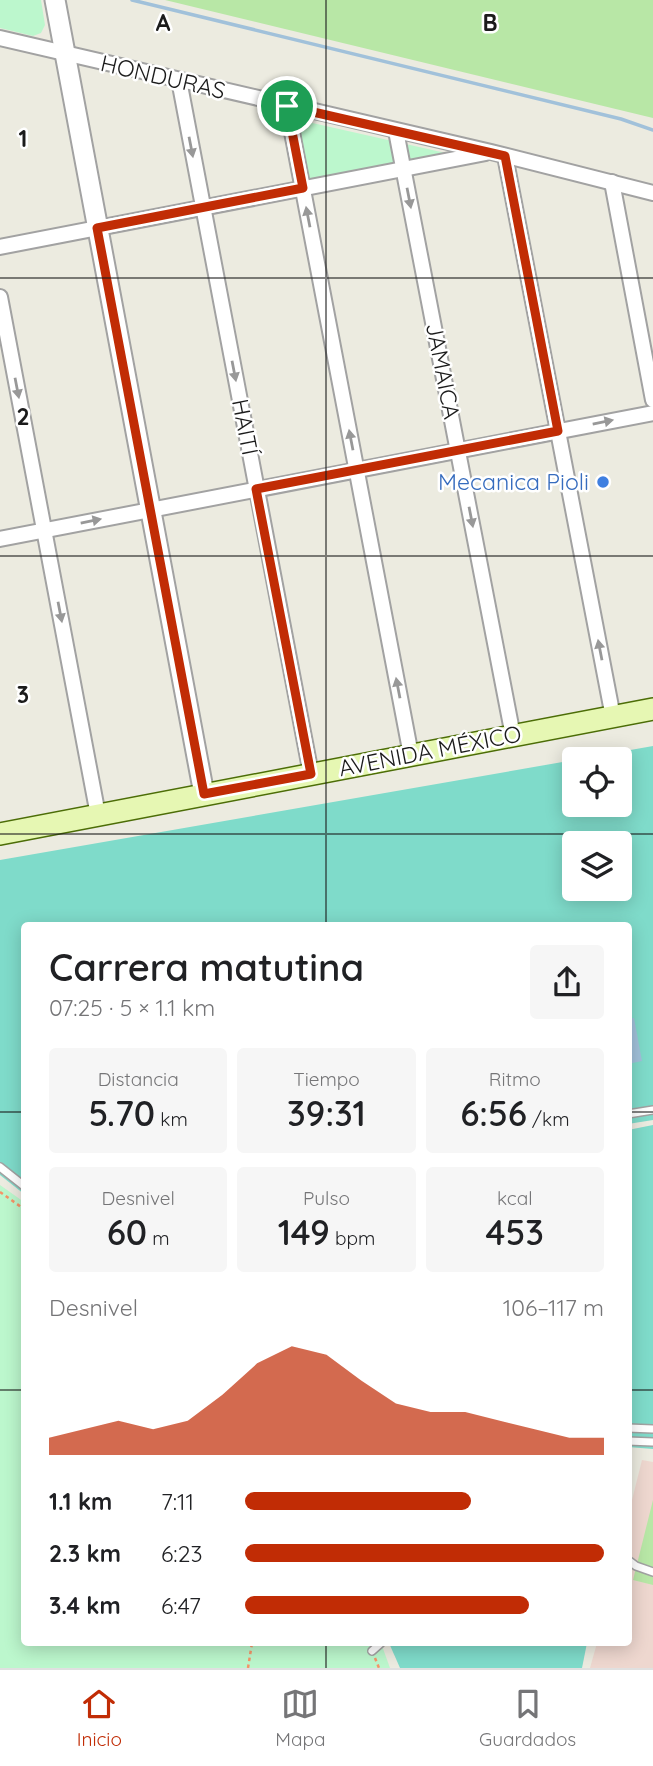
<!DOCTYPE html>
<html lang="es">
<meta charset="utf-8">
<style>
body{margin:0;font-family:Quicksand,sans-serif;background:#f6f6f6;color:#202124;height:100vh;display:flex;flex-direction:column;font-size:26px;white-space:nowrap}
*{box-sizing:border-box;margin:0}
p{font-size:23px;color:#757577}
.icon{flex:none;width:38px;height:38px;fill:none;stroke:currentColor;stroke-width:2;stroke-linecap:round;stroke-linejoin:round}
.map{position:relative;flex:1;overflow:hidden}
.side{position:absolute;left:21px;top:922px;width:611px;height:724px;display:flex;flex-direction:column;background:#fff;border-radius:7px;box-shadow:0 4px 18px #0003}
.side>*{flex:none}
.controls{position:absolute;left:562px;top:747px;display:grid;gap:14px}
.controls a{display:grid;place-items:center;width:70px;height:70px;border-radius:7px;background:#fff;box-shadow:0 4px 18px #0003;font-size:35px}
.pin{position:absolute;display:grid;place-items:center;width:60px;height:60px;color:#fff;margin:-30px;border:4px solid #fff;border-radius:50%;box-shadow:0 2px 7px #0007}
.round{display:grid;place-items:center;flex:none;width:74px;height:74px;border-radius:7px;background:#f6f6f6}
.overview{display:flex;align-items:center;justify-content:space-between;height:119px;padding:0 28px}
h1{font-size:38px;font-weight:600;line-height:52px}
.metrics{display:grid;grid-template-columns:repeat(3,1fr);gap:10px;height:119px;padding:7px 28px}
.metrics div{display:grid;align-content:center;border-radius:7px;background:#f6f6f6;text-align:center}
.metrics b{font-size:35px;font-weight:600}
.metrics small{font-size:19px;font-weight:400}
.metrics p{font-size:19px}
.chart{height:196px;padding:14px 28px}
.chart p{display:flex;justify-content:space-between}
.chart svg{width:100%;height:126px;margin-top:7px;fill:#c12c05;opacity:.7}
ul{padding:0 28px;list-style:none;font-size:23px}
li{display:grid;grid-template-columns:112px 84px 1fr;align-items:center;height:52px}
li i{height:18px;border-radius:9px;background:#c12c05}
.tab-bar{display:flex;justify-content:space-around;align-items:center;height:98px;border-top:2px solid #e0e0e0;background:#fff;font-size:19px;color:#757577}
.tab-bar a{display:grid;justify-items:center;gap:4px}
.tab-bar .active{color:#c12c05}
.map>svg:first-child{display:block}
</style>
<div class="map">
<svg width="653" height="1668" viewBox="0 0 653 1668">
<rect width="100%" height="100%" fill="#ecebe0"/>
<path fill="#eed7cf" d="M642,1460l11,2v206h-63l7,-25h31v-127z"/>
<g fill="#b8e7a6">
<path d="M165,0h488v118z"/>
<path d="M653,1500v85l-20,-5z"/>
</g>
<g fill="#bcf7cd">
<path d="M0,0h41l4,25 -4,8 -8,3 -33,-8z"/>
<path d="M308,122l142,32 -131,26 -8,-1 -5,-4 -8,-41 5,-11z"/>
<path d="M0,1185l24,17v441h357l9,25h-390z"/>
</g>
<g fill="#7fdbca" fill-rule="evenodd">
<path d="M653,746v374l-25,4v-198h-604v268l-24,-19v-315l574,-100v45h46v-45h-46zM574,844h46v45h-46z"/>
<path d="M653,1125v324l-25,-2v-317z"/>
<path d="M389,1643h198l-5,25h-182z"/>
</g>
<path fill="#a1c1da" d="M634,1018l8,43 -14,3v-45z"/>
<g fill="none" stroke-linecap="round" stroke-linejoin="round">
<path stroke="#a1c1da" stroke-width="3.5" d="M132,0l489,119 32,11"/>
<defs>
<g id="service">
<path d="M628,1114l25,-4"/>
<path d="M0,1167l24,19"/>
<path d="M628,1428l25,1"/>
<path d="M628,1441l25,1"/>
<path d="M628,1560l8,6 17,6"/>
<path d="M372,1651l9,-8"/>
</g>
<g id="minor">
<path d="M0,38l491,114 162,41"/>
<path d="M179,80l132,694"/>
<path d="M287,106l124,649"/>
<path d="M396,131l117,605"/>
<path d="M505,156l108,561"/>
<path d="M612,182l41,218"/>
<path d="M0,247l486,-94"/>
<path d="M0,297l98,518"/>
<path d="M0,539l653,-126"/>
</g>
<path id="tertiary" d="M55,0l149,794"/>
<path id="secondary" d="M0,834l653,-125"/>
</defs>
<use href="#service" stroke="#a2a2a2" stroke-width="10"/>
<use href="#minor" stroke="#a2a2a2" stroke-width="18"/>
<use href="#tertiary" stroke="#a2a2a2" stroke-width="23"/>
<use href="#secondary" stroke="#4c6d07" stroke-width="24"/>
<g stroke="#f69468" stroke-width="2.5" stroke-dasharray="3.5 3.5" stroke-linecap="butt">
<path d="M0,1192l24,17"/>
<path d="M375,1658l4,10"/>
<path d="M248,1668l4,-25"/>
</g>
<use href="#service" stroke="#fff" stroke-width="7"/>
<use href="#minor" stroke="#fff" stroke-width="14"/>
<use href="#tertiary" stroke="#fff" stroke-width="19"/>
<use href="#secondary" stroke="#e6f7b3" stroke-width="21"/>
</g>
<defs><path id="oneway-solid" d="M-6-.8H1V-3.2L6.5 0L1 3.2V.8H-6Z" transform="scale(1.75)"/></defs>
<g fill="#989898">
<use href="#oneway-solid" transform="translate(191 147) rotate(79)"/>
<use href="#oneway-solid" transform="translate(409 198) rotate(79)"/>
<use href="#oneway-solid" transform="translate(308 217) rotate(-101)"/>
<use href="#oneway-solid" transform="translate(234 371) rotate(79)"/>
<use href="#oneway-solid" transform="translate(17 388) rotate(79)"/>
<use href="#oneway-solid" transform="translate(603 422) rotate(-11)"/>
<use href="#oneway-solid" transform="translate(351 440) rotate(-101)"/>
<use href="#oneway-solid" transform="translate(471 517) rotate(79)"/>
<use href="#oneway-solid" transform="translate(91 521) rotate(-11)"/>
<use href="#oneway-solid" transform="translate(60 612) rotate(79)"/>
<use href="#oneway-solid" transform="translate(600 650) rotate(-101)"/>
<use href="#oneway-solid" transform="translate(398 688) rotate(-101)"/>
</g>
<g fill="none" stroke-linecap="round" stroke-linejoin="round">
<defs>
<path id="route" d="M287,106l218,50 53,275 -302,58 55,285 -107,20 -107,-566 206,-40z"/>
</defs>
<use href="#route" stroke="#fff" stroke-width="14"/>
<use href="#route" stroke="#c12c05" stroke-width="9"/>
</g>
<path fill="none" stroke="#1b1b1b" stroke-width="2" stroke-opacity="0.55" d="M326,0v926M0,278h653M0,556h653M0,834h653M0,1112h24M628,1112h25M0,1390h24M628,1390h25M326,1643v25"/>
<circle fill="#3f7fe0" stroke="#fff" stroke-width="2.5" cx="603" cy="482" r="7"/>
<g text-anchor="middle" stroke-width="5" stroke-linejoin="round" paint-order="stroke">
<g font-size="23" fill="#1b1b1b" stroke="#fff">
<text transform="translate(163 77) rotate(13)" y="8">HONDURAS</text>
<text transform="translate(443 371) rotate(79)" y="8">JAMAICA</text>
<text transform="translate(245 427) rotate(79)" y="8">HAITÍ</text>
<text transform="translate(430 751) rotate(-11)" y="8">AVENIDA MÉXICO</text>
</g>
<g font-size="23" fill="#366cbe" stroke="#fff" text-anchor="end">
<text x="589" y="490">Mecanica Pioli</text>
</g>
</g>
<g font-size="23" text-anchor="middle" font-weight="bold" fill="#1b1b1b" stroke="#fff" stroke-width="5" stroke-linejoin="round" paint-order="stroke">
<text x="163" y="31">A</text>
<text x="490" y="31">B</text>
<text x="23" y="147">1</text>
<text x="23" y="425">2</text>
<text x="23" y="703">3</text>
</g>
</svg>
<div class="controls">
<a><svg class="icon" aria-label="locate" viewBox="0 0 24 24"><circle cx="12" cy="12" r="6"/><path d="M12 2v4M12 18v4M2 12h4M18 12h4"/></svg></a>
<a><svg class="icon" aria-label="layers" viewBox="0 0 24 24"><path d="M12 4l9 5-9 5-9-5zM3 14l9 5 9-5"/></svg></a>
</div>
<div class="pin" style="left:287px;top:106px;background:#1e9e55"><svg class="icon" aria-label="arrive" viewBox="0 0 24 24"><path d="M6 21V4h12l-3 4 3 4H6"/></svg></div>
<section class="side">
<div class="overview"><div><h1>Carrera matutina</h1><p>07:25 · 5 × 1.1 km</p></div><a class="round"><svg class="icon" aria-label="share" viewBox="0 0 24 24"><path d="M12 15V3M7 8l5-5 5 5M5 13v7h14v-7"/></svg></a></div>
<div class="metrics">
<div><p>Distancia</p><b>5.70<small> km</small></b></div>
<div><p>Tiempo</p><b>39:31</b></div>
<div><p>Ritmo</p><b>6:56<small> /km</small></b></div>
</div>
<div class="metrics">
<div><p>Desnivel</p><b>60<small> m</small></b></div>
<div><p>Pulso</p><b>149<small> bpm</small></b></div>
<div><p>kcal</p><b>453</b></div>
</div>
<div class="chart"><p><span>Desnivel</span>106–117 m</p>
<svg viewBox="0 0 160 44" preserveAspectRatio="none"><path d="M0 44V38L10 35L20 32L30 35L40 32L50 23L60 12L70 6L80 9L90 18L100 26L110 29L120 29L130 32L140 35L150 38L160 38V44z"/></svg>
</div>
<ul>
<li><b>1.1 km</b>7:11<i style="width:63%"></i></li>
<li><b>2.3 km</b>6:23<i style="width:100%"></i></li>
<li><b>3.4 km</b>6:47<i style="width:79%"></i></li>
</ul>
</section>
</div>
<nav class="tab-bar">
<a class="active"><svg class="icon" aria-label="home" viewBox="0 0 24 24"><path d="M3 11l9-7 9 7M6 9v11h12V9"/></svg>Inicio</a>
<a><svg class="icon" aria-label="map" viewBox="0 0 24 24"><path d="M3 6l6-2 6 2 6-2v14l-6 2-6-2-6 2zM9 4v14M15 6v14"/></svg>Mapa</a>
<a><svg class="icon" aria-label="saved" viewBox="0 0 24 24"><path d="M7 4h10v16l-5-4-5 4z"/></svg>Guardados</a>
</nav>
